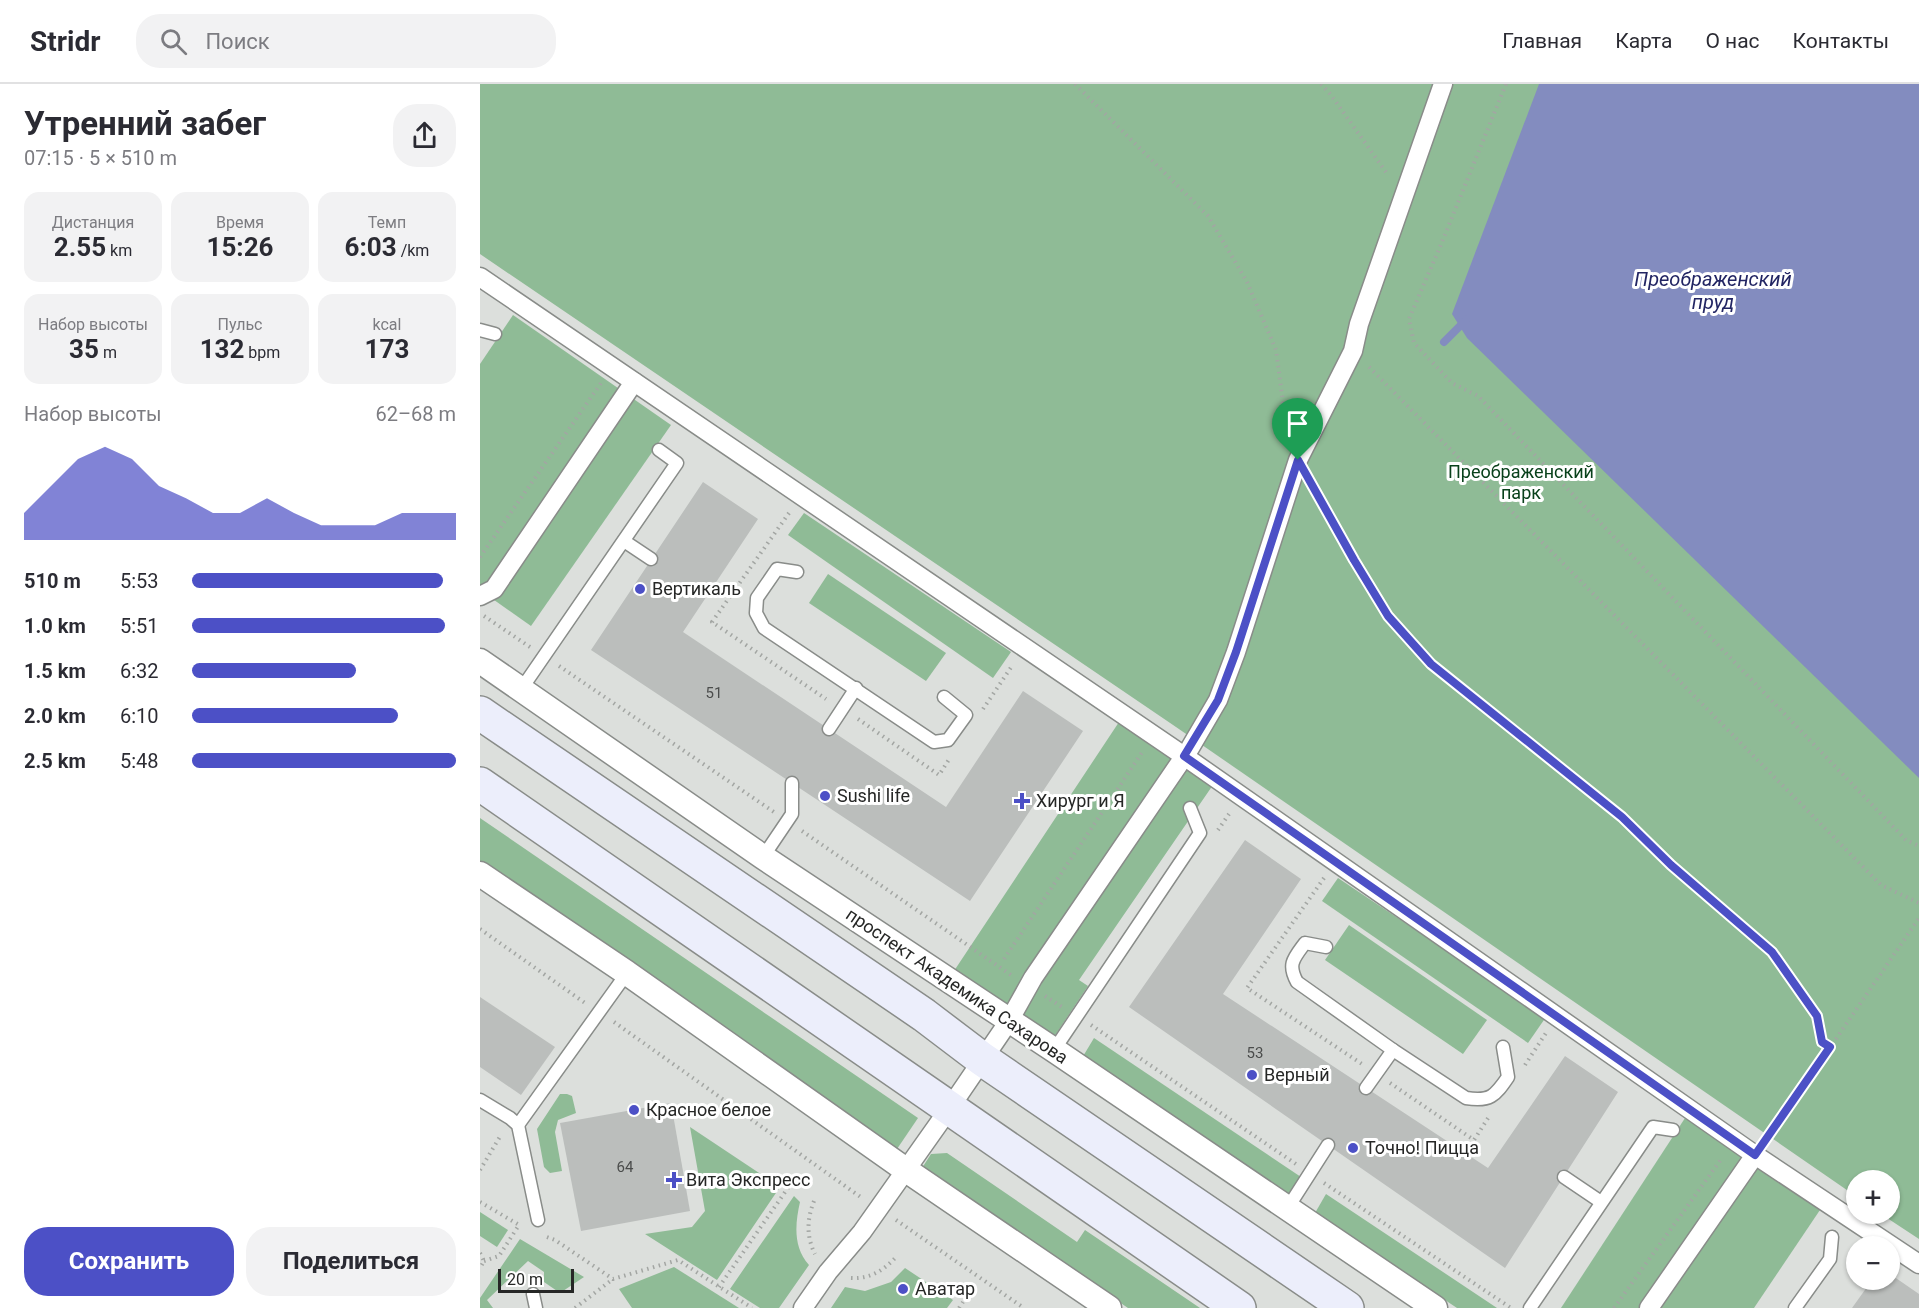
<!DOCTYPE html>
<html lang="ru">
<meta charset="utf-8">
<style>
body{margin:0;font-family:Roboto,sans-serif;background:#f2f2f3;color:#2b2b33;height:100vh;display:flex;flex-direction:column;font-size:22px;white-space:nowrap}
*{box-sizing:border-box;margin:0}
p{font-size:20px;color:#7c7c81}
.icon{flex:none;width:33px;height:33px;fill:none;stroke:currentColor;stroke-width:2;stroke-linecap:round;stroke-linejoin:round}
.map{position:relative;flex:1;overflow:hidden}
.details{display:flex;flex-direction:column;background:#fff;width:480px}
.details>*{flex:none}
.tools{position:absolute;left:1366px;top:1086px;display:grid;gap:12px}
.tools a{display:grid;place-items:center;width:54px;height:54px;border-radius:50%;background:#fff;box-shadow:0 2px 4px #0004;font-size:30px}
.scale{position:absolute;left:18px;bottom:15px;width:76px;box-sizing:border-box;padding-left:6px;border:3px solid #262726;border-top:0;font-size:16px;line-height:21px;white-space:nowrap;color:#262726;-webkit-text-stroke:4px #fff;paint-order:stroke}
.pin{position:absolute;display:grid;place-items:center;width:51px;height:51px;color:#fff;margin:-62px -26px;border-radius:50% 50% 50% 0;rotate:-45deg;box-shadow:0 0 6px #0007}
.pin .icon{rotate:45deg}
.round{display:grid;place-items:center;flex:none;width:63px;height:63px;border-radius:24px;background:#f2f2f3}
.head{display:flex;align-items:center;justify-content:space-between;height:102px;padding:0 24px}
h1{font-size:33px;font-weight:700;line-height:45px}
.stats{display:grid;grid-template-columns:repeat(3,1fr);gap:9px;height:102px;padding:6px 24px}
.stats div{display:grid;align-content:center;border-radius:15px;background:#f2f2f3;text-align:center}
.stats b{font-size:26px;font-weight:700}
.stats small{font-size:16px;font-weight:400}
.stats p{font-size:16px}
.chart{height:168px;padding:12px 24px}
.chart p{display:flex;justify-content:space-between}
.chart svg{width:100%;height:108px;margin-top:6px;fill:#4c50c6;opacity:.7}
.primary-button{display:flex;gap:12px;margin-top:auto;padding:12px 24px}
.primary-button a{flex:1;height:69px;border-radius:24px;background:#4c50c6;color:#fff;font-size:24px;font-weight:700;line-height:69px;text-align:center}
.primary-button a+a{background:#f2f2f3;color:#2b2b33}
ul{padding:0 24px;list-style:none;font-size:20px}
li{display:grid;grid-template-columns:96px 72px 1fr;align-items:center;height:45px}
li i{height:15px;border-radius:8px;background:#4c50c6}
header{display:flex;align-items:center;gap:36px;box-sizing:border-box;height:84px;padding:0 30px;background:#fff;border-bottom:2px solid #e1e1e2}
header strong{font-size:28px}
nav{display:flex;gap:33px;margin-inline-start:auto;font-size:21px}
.search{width:420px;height:54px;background:#f2f2f3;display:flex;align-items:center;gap:15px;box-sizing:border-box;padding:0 21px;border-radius:24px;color:#7c7c81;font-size:22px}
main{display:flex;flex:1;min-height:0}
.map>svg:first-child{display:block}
</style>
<header>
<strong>Stridr</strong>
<div class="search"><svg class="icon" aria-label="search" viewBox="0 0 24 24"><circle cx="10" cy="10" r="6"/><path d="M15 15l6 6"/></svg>Поиск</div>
<nav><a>Главная</a><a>Карта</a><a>О нас</a><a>Контакты</a></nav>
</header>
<main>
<section class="details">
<div class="head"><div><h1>Утренний забег</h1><p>07:15 · 5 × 510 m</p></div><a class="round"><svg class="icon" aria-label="share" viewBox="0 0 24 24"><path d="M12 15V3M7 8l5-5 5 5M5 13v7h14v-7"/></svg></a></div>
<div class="stats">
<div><p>Дистанция</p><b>2.55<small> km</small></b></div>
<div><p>Время</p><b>15:26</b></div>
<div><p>Темп</p><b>6:03<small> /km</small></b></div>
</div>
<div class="stats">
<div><p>Набор высоты</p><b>35<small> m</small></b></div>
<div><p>Пульс</p><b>132<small> bpm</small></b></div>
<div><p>kcal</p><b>173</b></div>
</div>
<div class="chart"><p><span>Набор высоты</span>62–68 m</p>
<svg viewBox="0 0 160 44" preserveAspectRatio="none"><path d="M0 44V33L10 22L20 11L30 6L40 11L50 22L60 27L70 33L80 33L90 27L100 33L110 38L120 38L130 38L140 33L150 33L160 33V44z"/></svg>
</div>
<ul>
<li><b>510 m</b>5:53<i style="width:95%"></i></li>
<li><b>1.0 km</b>5:51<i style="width:96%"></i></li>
<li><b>1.5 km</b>6:32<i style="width:62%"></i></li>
<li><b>2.0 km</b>6:10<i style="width:78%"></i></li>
<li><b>2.5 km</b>5:48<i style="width:100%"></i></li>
</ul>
<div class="primary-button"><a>Сохранить</a><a>Поделиться</a></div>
</section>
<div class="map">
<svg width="1439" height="1224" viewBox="0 0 1439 1224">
<rect width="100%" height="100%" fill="#dcdfdc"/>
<g fill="#8fbb96">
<path d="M0,0h1439v1155l-38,-25h9v-34h-33v17l-681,-470 -696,-473z"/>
<path d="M33,231l158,110 -140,201 -51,-36v-226z"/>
<path d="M324,429l207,139 -18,26 -205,-143z"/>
<path d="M348,490l118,79 -20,28 -117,-78z"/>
<path d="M639,638l96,60 -136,198 9,6 -36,54 -100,-66z"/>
<path d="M0,734l438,300 -21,31 -417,-285z"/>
<path d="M858,794l208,139 -18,26 -206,-142z"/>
<path d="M869,841l138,95 -24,34 -138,-94z"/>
<path d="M614,954l207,139 -12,19 -207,-138z"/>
<path d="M80,1010h7l5,2 4,17 -18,7 -3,12 7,39 -12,2 -6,-6 -7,-38z"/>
<path d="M1207,1031l135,92 -68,101h-193z"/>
<path d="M210,1043l90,60 -63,93 -72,-46 47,-7 13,-16z"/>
<path d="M467,1069l130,89 8,-12 115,78h-72l-206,-140 9,-14z"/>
<path d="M846,1110l171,114h-40l-142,-95z"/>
<path d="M314,1112l6,6c-5,22 -7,45 9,63l-30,43h-19l-30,-19z"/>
<path d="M0,1128l28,18 -11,17 -17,-11z"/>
<path d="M40,1155l64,38 -24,16 -16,-11v-10l-16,-11 -41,39 6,8h-13v-10z"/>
<path d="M194,1183l65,41h-107l-13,-19z"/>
<path d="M425,1184l48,32 -6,8h-116l14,-21 20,4 26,-9z"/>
</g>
<path fill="#838cbf" d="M1059,0h380v694l-452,-440 -15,-24z"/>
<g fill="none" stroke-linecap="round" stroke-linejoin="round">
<path stroke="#838cbf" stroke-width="8" d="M964,258l22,-22"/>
</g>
<g fill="#bbbebc">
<path d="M223,398l55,37 -75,113 263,175 77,-116 60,40 -113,170 -379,-251z"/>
<path d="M765,756l56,39 -78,115 265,174 77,-112 53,36 -113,176 -376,-261z"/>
<path d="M0,913l75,50 -34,48 -41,-28z"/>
<path d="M191,1019l19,108 -109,20 -21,-108z"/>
<path d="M1410,1190l29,20v14h-67l20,-28h18z"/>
</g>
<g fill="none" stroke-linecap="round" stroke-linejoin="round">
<defs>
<g id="service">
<path d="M0,246l15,4"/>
<path d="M144,457l27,18"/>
<path d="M317,488l-20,-3 -20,29 -1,15 8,15 170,114 14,-2 18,-25 -22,-18"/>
<path d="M40,607l157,-228 -18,-13"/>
<path d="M349,645l27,-41"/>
<path d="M283,773l29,-43v-31"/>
<path d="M846,863l-21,-4c-11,15 -18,21 -8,39l96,68 73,48c24,4 29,-2 42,-21l-5,-30"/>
<path d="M574,966l146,-217 -10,-25"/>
<path d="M886,1004l27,-38"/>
<path d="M0,1016l30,18 8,7 20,95"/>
<path d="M38,1041l109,-152"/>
<path d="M1084,1093l37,25"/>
<path d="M807,1125l41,-64"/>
<path d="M53,1210l3,14"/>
<path d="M1050,1224l123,-181 20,3"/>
<path d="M1315,1224l35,-49 2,-22"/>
</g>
<g id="pedestrian">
<path d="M0,193l704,479 571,399 164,109"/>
<path d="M0,512l14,-7 140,-207"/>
<path d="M323,1224l25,-36 34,-40 87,-123 60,-88 24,-43 157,-230 28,-48 18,-48 62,-192 55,-109 6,-27 84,-240"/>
<path d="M1169,1224l106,-153"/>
</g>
<g id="minor">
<path d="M0,577l283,196 291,193 381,258"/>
<path d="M0,790l147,99 279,197 203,138"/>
</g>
<g id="secondary">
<path d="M0,629l444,302 58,44 365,249"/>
<path d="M0,700l759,524"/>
</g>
</defs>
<use href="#service" stroke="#898c89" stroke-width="15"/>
<use href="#pedestrian" stroke="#898c89" stroke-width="21"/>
<use href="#minor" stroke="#898c89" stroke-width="27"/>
<use href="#secondary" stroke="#898c89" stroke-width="36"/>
<g stroke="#a3a6a3" stroke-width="4" stroke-dasharray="1.5 4.5" stroke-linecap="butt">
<path d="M595,0l133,132 39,66 29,68 11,82"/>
<path d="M841,0l10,11 57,80"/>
<path d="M1026,0l-64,158 -33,77 5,24 38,40 26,13 428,444 13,6"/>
<path d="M889,283l512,518 38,18"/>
<path d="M832,401l76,131 43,48 191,153 49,48 101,88 45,63 5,26 8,5"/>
<path d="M309,429l-77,109 114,77"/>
<path d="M0,473l121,-174"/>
<path d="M4,532l46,31"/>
<path d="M79,582l215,146"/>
<path d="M503,625l29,-43"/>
<path d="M378,635l81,56 11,-17"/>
<path d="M738,746l11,-16"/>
<path d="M322,747l209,144"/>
<path d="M844,794l-77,110 115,76"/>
<path d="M0,845l105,74"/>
<path d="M524,875l139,-208"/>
<path d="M565,912l17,11"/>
<path d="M134,938l248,176"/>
<path d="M611,941l205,139"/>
<path d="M1045,981l21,-32"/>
<path d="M910,999l84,57 16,-25"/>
<path d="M1288,1054l151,-220"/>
<path d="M0,1086l21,-35"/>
<path d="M844,1099l187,125"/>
<path d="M334,1117c-7,18 -8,35 1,53"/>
<path d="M0,1118l41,24"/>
<path d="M416,1136l128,88"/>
<path d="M67,1153l8,3 58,39 65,-19 74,48"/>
<path d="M0,1169l4,8 -4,7"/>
<path d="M4,1177l15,-5 20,-31"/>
<path d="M371,1194c20,1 33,-8 46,-22"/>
<path d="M239,1203l71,-102"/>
<path d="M95,1224l38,-29"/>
<path d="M479,1224l4,-6"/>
<path d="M1134,1224l108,-150"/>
</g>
<use href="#service" stroke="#fff" stroke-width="12"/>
<use href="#pedestrian" stroke="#fff" stroke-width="18"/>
<use href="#minor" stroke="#fff" stroke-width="24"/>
<use href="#secondary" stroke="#eceefb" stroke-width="33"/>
</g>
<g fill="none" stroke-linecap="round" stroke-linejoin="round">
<defs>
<path id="route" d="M818,376l56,100 34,56 43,48 191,153 49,48 101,87 45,64 5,26 8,5 -75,108 -571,-399 34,-56 18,-48z"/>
</defs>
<use href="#route" stroke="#fff" stroke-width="12"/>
<use href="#route" stroke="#4c50c6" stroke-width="8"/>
</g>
<g fill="#4c50c6" stroke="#fff" stroke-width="2">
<circle cx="160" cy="505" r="6"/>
<circle cx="345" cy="712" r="6"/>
<path d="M539 708h6v6h6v6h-6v6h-6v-6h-6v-6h6z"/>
<circle cx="772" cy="991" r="6"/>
<circle cx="154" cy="1026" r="6"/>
<circle cx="873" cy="1064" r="6"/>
<path d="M191 1087h6v6h6v6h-6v6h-6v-6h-6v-6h6z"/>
<circle cx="423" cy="1205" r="6"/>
</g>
<g text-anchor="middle" stroke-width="6" stroke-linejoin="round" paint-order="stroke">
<g font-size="15" fill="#4b4d4c">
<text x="234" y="614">51</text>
<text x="775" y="974">53</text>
<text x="145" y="1088">64</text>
</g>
<g font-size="18" fill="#09411b" stroke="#fff">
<text x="1041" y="394">Преображенский<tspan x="1041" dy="21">парк</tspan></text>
</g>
<g font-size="18" fill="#262726" stroke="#fff" text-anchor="start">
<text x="172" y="511">Вертикаль</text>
<text x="357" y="718">Sushi life</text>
<text x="556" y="723">Хирург и Я</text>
<text x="784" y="997">Верный</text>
<text x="166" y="1032">Красное белое</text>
<text x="885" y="1070">Точно! Пицца</text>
<text x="206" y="1102">Вита Экспресс</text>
<text x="435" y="1211">Аватар</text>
</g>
<g font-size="18" fill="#262726" stroke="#fff">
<text transform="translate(477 902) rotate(34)" y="6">проспект Академика Сахарова</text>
</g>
<g font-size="20" font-style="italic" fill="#222563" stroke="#fff">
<text x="1233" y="202">Преображенский<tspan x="1233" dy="23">пруд</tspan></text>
</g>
</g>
</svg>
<div class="tools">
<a>+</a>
<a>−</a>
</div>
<div class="scale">20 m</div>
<div class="pin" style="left:818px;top:376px;background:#1e9e55"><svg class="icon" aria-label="arrive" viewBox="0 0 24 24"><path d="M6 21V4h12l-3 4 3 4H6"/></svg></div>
</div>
</main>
